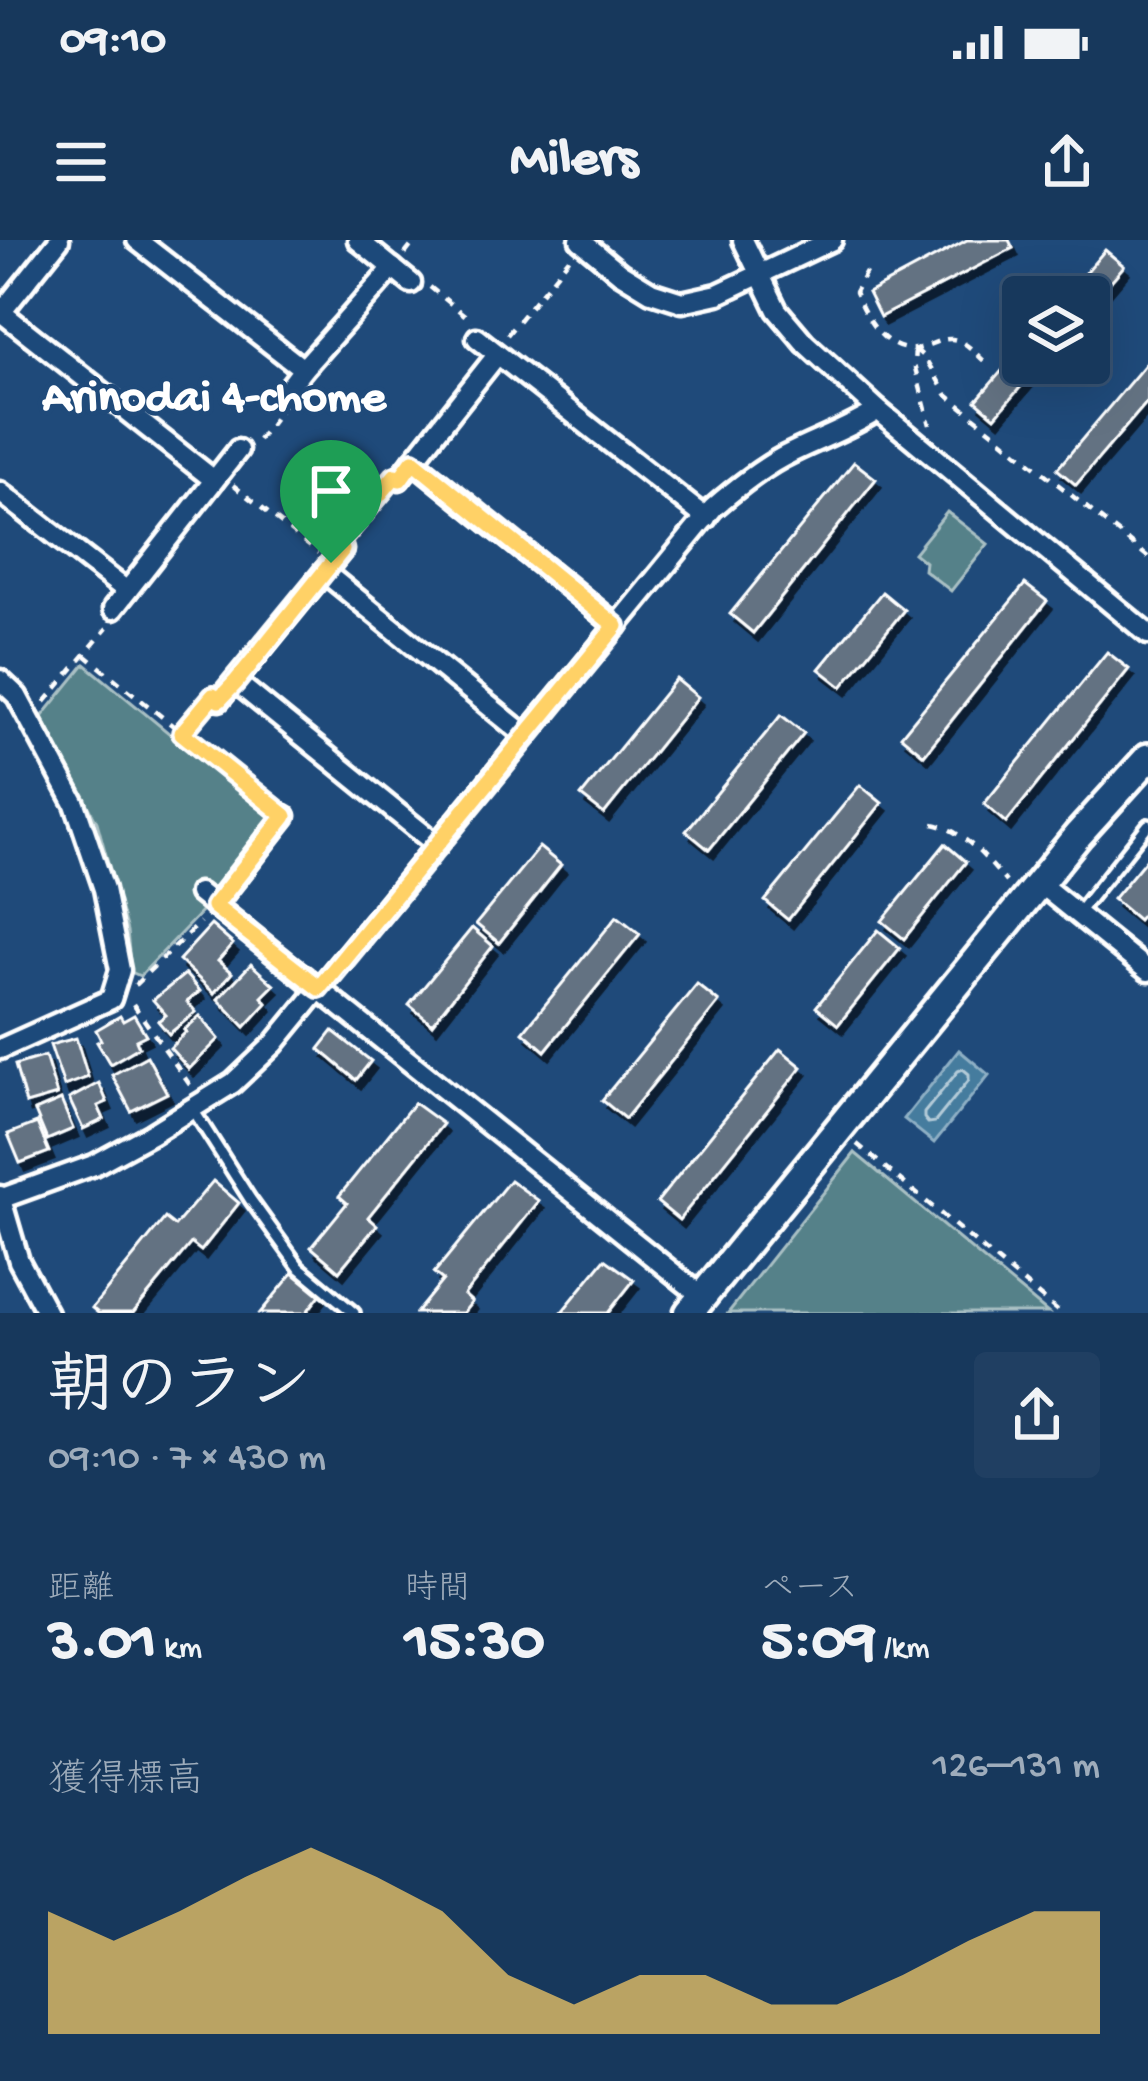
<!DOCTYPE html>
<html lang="ja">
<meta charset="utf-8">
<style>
body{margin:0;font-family:"Gochi Hand","Klee One",sans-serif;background:#203f62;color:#f1f3f6;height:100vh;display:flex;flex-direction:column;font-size:45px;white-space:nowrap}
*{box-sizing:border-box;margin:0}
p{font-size:39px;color:#9eacbb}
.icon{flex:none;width:66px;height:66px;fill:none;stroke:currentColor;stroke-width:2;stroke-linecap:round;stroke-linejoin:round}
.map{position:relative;height:1073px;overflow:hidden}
.details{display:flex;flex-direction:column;background:#17385c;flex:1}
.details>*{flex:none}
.fabs{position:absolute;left:1002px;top:36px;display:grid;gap:24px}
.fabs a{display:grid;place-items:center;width:108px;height:108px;border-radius:12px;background:#17385c;box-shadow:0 12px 48px #0002,0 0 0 3px #365272;font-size:60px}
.pin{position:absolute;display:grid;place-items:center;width:102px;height:102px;color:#fff;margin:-123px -51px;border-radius:50% 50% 50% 0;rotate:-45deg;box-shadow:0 0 12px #0007}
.pin .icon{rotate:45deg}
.round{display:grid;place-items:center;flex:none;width:126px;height:126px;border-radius:12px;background:#203f62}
.head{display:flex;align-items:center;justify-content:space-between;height:204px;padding:0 48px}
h1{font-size:66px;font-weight:700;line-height:90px}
.stats{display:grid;grid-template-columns:repeat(3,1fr);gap:18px;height:204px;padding:12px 48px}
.stats div{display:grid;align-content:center}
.stats b{font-size:60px;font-weight:700}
.stats small{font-size:33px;font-weight:400}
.stats p{font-size:33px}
.chart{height:336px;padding:24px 48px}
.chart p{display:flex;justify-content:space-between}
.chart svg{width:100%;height:216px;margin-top:12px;fill:#ffd166;opacity:.7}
.status{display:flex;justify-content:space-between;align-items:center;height:84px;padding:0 60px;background:#17385c;direction:ltr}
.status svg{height:33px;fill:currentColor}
header{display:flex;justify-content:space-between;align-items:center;height:156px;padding:0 48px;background:#17385c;font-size:54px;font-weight:700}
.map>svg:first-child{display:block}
</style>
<div class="status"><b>09:10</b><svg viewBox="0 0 49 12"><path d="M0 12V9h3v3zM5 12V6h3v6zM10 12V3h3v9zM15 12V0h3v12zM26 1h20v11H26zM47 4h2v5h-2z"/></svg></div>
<header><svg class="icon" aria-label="menu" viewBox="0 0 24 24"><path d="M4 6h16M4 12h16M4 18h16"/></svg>Milers<svg class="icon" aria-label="share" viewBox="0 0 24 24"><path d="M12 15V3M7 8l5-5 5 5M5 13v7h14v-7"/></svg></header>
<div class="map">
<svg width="1148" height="1073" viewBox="0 0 1148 1073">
<defs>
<filter id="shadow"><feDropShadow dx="5" dy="8" stdDeviation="0" flood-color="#0009"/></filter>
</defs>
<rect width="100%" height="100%" fill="#1f4a7a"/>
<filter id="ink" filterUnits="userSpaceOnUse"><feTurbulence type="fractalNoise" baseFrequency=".00833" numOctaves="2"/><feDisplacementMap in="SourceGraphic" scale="24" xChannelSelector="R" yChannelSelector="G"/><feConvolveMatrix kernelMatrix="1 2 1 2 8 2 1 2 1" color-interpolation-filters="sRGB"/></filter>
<g filter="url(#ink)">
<g fill="#548189" stroke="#aac0c4" stroke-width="3">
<path d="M947,272l41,32 -37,47 -27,-21 1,-8 -11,-9z"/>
<path d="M85,424l187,154 -68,91 -64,67 -9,-4 -4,-41 -30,-109 -55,-105z"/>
<path d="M855,913l193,160h-320z"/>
</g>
<path fill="#447c9e" stroke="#8fb0c5" stroke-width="3" d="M959,810l30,25 -55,68 -30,-24z"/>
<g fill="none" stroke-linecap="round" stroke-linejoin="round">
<path stroke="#b4cbd8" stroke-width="3" d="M963,829l6,5v6l-34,42 -7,1 -4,-5v-5l34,-42z"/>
</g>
<g fill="#637282" stroke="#fff" stroke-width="3" filter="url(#shadow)">
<path d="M967,0h42l4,8 -133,69 -12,-24z"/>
<path d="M1105,10l19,16 -35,41v-10h-24z"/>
<path d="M1023,106v17h18l-46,54 -19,-16z"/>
<path d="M1148,121v40l-72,84 -19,-16z"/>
<path d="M854,222l22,17 -123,154 -23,-19z"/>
<path d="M1025,344l22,17 -123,154 -23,-19z"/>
<path d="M882,352l22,18 -62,77 -23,-18z"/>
<path d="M1107,412l22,17 -123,154 -22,-19z"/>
<path d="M676,439l22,18 -94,117 -23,-18z"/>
<path d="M781,475l23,18 -95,117 -23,-19z"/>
<path d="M860,545l22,18 -94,117 -23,-19z"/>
<path d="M945,604l21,18 -62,77 -22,-18z"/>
<path d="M539,607l22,18 -62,78 -23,-19z"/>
<path d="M1148,617v51l-10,12 -25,-21z"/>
<path d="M617,676l23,18 -95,117 -22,-19z"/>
<path d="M211,685l22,19 -15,17 14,12 -18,20 -35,-33z"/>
<path d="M472,688l21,18 -61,78 -23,-19z"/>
<path d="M878,690l22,18 -62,77 -22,-18z"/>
<path d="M251,724l23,21 -12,12 5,6 -22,24 -27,-28z"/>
<path d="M185,734l15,17 -13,11 9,10 -27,22 -11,-13 8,-6 -13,-15z"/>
<path d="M697,744l22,18 -94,117 -23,-19z"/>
<path d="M134,775l12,20 -10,5 3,7 -29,17 -13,-22 4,-2 -5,-10 24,-14 3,5z"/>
<path d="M200,776l19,23 -30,30 -19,-21 16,-16 -2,-2z"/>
<path d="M333,791l38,30 -15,19 -37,-31z"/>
<path d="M76,798l12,39 -24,9 -14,-41z"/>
<path d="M780,809l22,18 -123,153 -22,-18z"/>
<path d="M45,816l12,39 -31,9 -11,-39z"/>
<path d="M147,816l20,37 -36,18 -19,-36z"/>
<path d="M99,843l8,19 -9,4 6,13 -21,10 -14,-30z"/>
<path d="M61,860l12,29 -26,11 -12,-29z"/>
<path d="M414,863l29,21 -75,93 9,8 -38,46 -28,-24 36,-44 -8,-7z"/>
<path d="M37,883l12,29 -29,11 -12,-29z"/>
<path d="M510,940l29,21 -75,94 8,7 -9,11h-47l27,-33 -9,-7z"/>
<path d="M213,941l26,22 -38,48 -10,-8 -58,70h-35l-6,-5 73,-90 10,8z"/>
<path d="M605,1019l29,21 -26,33h-47z"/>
<path d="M293,1033l27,22 -14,18h-46z"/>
</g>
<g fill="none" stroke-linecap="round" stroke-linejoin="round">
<defs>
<g id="lane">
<path d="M1077,674l71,-89"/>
<path d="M192,868l58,91 49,68 55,46"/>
</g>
<g id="street">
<path d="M137,0l166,129"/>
<path d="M358,0l53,43"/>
<path d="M580,0l40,33 31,19 31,10 36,-8 114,-54"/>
<path d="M743,0l34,70 28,33 73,67 270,224"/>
<path d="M1,72l213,168"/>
<path d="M0,74l59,-74"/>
<path d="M477,98l229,180"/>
<path d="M285,153l18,-24 90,-101"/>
<path d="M413,221l204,165"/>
<path d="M399,239l98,-124"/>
<path d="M0,252l127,99"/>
<path d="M324,332l202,164"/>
<path d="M113,369l125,-159"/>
<path d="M0,440l17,16 58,108 29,85 16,81 -9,29 -111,50"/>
<path d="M236,442l201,163"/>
<path d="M219,460l123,-150"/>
<path d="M1039,643l109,88"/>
<path d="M199,653l504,404"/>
<path d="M214,666l71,-90"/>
<path d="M0,956l19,65 28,52"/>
<path d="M0,959l94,-34 57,-31 82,-51 41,-39 439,-536c22,-19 44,-37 70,-51 32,-17 65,-27 95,-47"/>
</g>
<path id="secondary" d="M689,1073l389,-478 70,-77"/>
</defs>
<use href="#lane" stroke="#fff" stroke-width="18"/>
<use href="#street" stroke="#fff" stroke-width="27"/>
<use href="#secondary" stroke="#fff" stroke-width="36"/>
<g stroke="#fff" stroke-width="4.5" stroke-dasharray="9 9" stroke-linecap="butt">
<path d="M405,14l11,-14"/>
<path d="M866,32l-11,20c10,24 29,60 60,57 13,-1 23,-11 37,-10 13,1 23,14 32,22"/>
<path d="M430,47l42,34"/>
<path d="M507,95l64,-79"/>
<path d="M915,109l10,9 21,36 202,163"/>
<path d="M915,109l-1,15 16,61"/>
<path d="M258,200l22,-29"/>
<path d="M233,245l85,68"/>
<path d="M348,293l35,-42"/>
<path d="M85,415l183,147"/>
<path d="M45,462l62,-74"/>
<path d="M183,492l20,-24"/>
<path d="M933,584c29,5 56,37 73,58"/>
<path d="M135,745l65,-63"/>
<path d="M133,764l59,84"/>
<path d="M857,904l203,169"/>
</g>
<use href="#lane" stroke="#1f4a7a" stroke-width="9"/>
<use href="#street" stroke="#1f4a7a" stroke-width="18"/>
<use href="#secondary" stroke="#1f4a7a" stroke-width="27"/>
</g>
</g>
<g fill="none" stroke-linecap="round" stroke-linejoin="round" filter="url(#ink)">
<defs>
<path id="route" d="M413,221l203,165 -297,362 -105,-82 71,-90 -103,-83 31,-37 6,4 17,-18 106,-132 -5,-5 58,-69 5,3z"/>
</defs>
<use href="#route" stroke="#fff" stroke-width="24"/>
<use href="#route" stroke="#ffd166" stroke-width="15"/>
</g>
<g text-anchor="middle" stroke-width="9" stroke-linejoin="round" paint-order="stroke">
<g font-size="48" font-weight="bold" fill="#fff" stroke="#1f4a7a">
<text x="214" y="169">Arinodai 4-chome</text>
</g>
</g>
</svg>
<div class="fabs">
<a><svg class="icon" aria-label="layers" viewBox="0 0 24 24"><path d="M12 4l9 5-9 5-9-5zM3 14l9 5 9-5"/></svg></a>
</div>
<div class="pin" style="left:331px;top:323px;background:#1e9e55"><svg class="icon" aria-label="arrive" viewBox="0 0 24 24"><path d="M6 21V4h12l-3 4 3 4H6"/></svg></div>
</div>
<section class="details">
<div class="head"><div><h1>朝のラン</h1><p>09:10 · 7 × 430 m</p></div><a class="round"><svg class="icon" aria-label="share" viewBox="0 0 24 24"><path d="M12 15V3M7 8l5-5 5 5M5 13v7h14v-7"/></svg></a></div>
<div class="stats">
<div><p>距離</p><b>3.01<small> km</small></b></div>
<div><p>時間</p><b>15:30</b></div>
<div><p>ペース</p><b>5:09<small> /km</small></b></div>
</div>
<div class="chart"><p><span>獲得標高</span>126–131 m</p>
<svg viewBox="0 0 160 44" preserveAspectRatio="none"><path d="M0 44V19L10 25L20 19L30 12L40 6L50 12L60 19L70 32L80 38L90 32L100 32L110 38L120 38L130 32L140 25L150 19L160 19V44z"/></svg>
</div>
</section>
